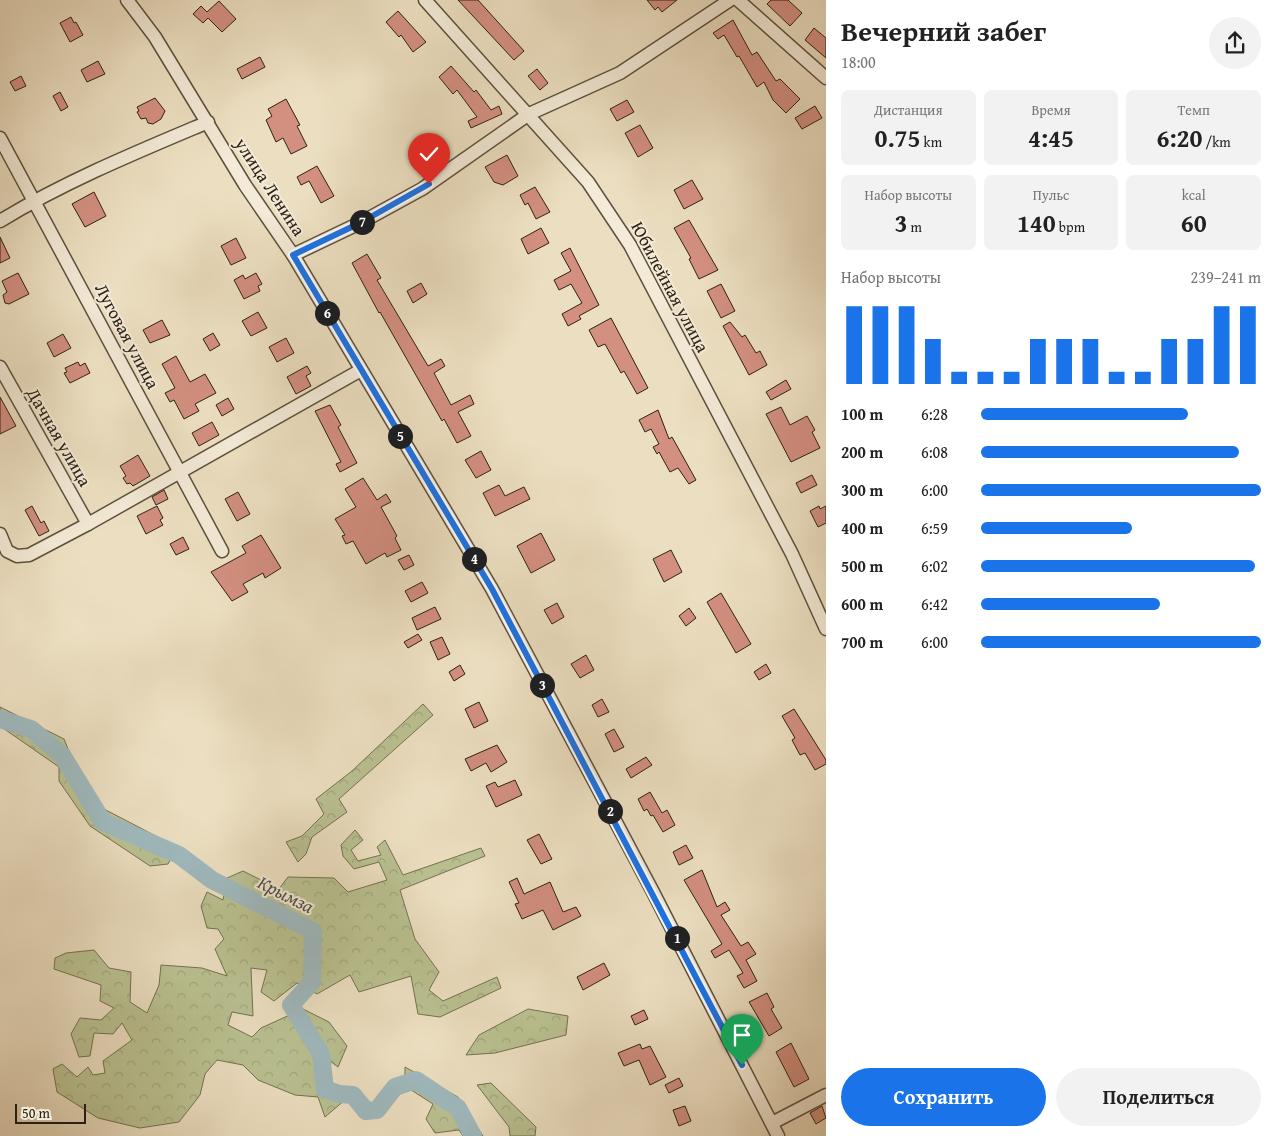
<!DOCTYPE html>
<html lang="ru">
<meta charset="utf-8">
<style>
body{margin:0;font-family:"Gentium Book Plus",serif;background:#f2f2f2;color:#222;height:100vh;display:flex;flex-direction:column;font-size:19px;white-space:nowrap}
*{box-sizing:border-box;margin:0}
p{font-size:16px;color:#767676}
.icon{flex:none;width:28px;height:28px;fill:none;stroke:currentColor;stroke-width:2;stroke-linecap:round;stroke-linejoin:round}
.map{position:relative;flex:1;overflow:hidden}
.details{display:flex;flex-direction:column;background:#fff;width:450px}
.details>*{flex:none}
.scale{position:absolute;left:15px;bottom:12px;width:71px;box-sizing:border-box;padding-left:5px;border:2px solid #2c2214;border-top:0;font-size:14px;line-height:18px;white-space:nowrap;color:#2c2214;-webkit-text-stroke:4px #f3ead7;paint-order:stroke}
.pin{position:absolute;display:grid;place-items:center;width:42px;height:42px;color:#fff;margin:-51px -21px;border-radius:50% 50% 50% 0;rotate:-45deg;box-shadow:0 0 5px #0007}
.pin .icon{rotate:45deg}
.km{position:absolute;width:25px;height:25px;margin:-12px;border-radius:50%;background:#222;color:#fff;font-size:14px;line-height:25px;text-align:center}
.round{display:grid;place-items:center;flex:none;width:52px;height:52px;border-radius:26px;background:#f2f2f2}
.summary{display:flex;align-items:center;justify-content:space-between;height:85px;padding:0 15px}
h1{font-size:28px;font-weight:700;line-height:38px}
.figures{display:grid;grid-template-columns:repeat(3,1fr);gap:8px;height:85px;padding:5px 15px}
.figures div{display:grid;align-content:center;border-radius:8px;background:#f2f2f2;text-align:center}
.figures b{font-size:25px;font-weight:700}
.figures small{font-size:14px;font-weight:400}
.figures p{font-size:14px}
.chart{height:140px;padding:10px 15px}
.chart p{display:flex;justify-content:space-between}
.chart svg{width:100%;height:90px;margin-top:5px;stroke:#1a73e8;stroke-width:6}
.primary-button{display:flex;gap:10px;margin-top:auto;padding:10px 15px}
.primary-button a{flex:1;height:58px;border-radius:30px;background:#1a73e8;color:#fff;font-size:20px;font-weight:700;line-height:58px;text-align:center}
.primary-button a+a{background:#f2f2f2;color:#222}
ul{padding:0 15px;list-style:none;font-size:16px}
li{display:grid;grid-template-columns:80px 60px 1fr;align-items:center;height:38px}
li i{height:12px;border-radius:6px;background:#1a73e8}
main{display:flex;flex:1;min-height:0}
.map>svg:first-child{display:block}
</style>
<main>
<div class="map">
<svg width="826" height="1136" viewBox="0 0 826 1136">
<defs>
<pattern id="forest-crowns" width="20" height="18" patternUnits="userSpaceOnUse" patternTransform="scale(1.25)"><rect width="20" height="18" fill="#bac191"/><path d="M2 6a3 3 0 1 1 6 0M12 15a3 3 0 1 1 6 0" fill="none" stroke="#a0a67c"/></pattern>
</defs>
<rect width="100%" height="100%" fill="#ecdfc1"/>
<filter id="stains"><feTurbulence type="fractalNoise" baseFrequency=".004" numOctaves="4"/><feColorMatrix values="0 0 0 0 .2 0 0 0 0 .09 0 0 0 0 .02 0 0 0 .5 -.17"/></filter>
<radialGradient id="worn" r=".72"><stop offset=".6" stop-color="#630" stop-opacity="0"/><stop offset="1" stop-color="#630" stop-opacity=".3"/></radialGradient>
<g fill="url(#forest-crowns)" stroke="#737252">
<path d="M423,704l10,11 -94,84 8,13 -35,25 -6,17 -8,8 -12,-20 16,-6 22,-22 -8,-15 36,-28z"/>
<path d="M0,707l64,32 11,27 27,42 75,39 -9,17 -18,2 -60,-40 -31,-45v-14l-59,-41z"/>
<path d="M355,830l8,10 -12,10 7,11 23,-6 -4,-8 8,-7 18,35 78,-27 4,8 -85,34 15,49 24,33 -10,18 14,11 54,-24 4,11 -61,29 -22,-3 -7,-38 -52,16 -9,-17 -33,19 -20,-11 -23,18 -13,-9 6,-22 -16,-2 2,48 -21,-4 -4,13 24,12 9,-9 42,-19 26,13 18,24 -9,21 -27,-20 8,35 27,17 -21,18 -7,-20 -23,-2 -37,-15 -15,-15 -26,-5 -12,14 -5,21 -21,27 -39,6 -42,-10 -41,-26 -4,-23 9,-5 15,13 11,-10 5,8 12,-2 -2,-12 29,-21 -10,-17 -9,11 -19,-1 -4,23 -11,1 -8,-23 9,-16 21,2 13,-12 -14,-7 1,-16 -47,-16 1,-11 11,-5 28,-3 15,18 22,4 -1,30 17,11 12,-28 2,-20 41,3 25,8 -12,-27 9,-10 -6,-10 -11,-1 -6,-22 6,-14 16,8 4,-22 16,-7 36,18 9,-12 46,1 14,14 39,-12 -8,-18 -25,7 -11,-13 -2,-11z"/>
<path d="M528,1009l40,7 -2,19 -71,18 -29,2 13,-20z"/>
<path d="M405,1067l53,30 25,39h-20l-4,-6 -24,3 -9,-14 7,-15 -28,-18z"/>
<path d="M491,1083l45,44 -1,9h-25l-1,-9 -32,-42z"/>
</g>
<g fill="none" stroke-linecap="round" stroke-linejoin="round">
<path stroke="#9fb9be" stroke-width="18" d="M0,719l31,10 31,26 41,67 76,33 33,25 101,51 -1,51 -21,23 30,49 4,35 14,5 14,1 13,16 11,-1 18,-23 21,-7 42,28 15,28"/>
</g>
<g fill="#d38f80" stroke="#2c2214">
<path d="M458,0h20l46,51 -10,9z"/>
<path d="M647,0h30l-15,12 -4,-5 -3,3z"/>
<path d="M771,0h17l14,13 -12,13 -23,-22z"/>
<path d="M219,1l17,18 -14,13 -14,-14 -5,5 -10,-9 8,-8 6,6z"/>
<path d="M398,11l28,31 -13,10 -12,-17 -2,2 -13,-15z"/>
<path d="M71,17l3,6 2,-1 7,13 -13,7 -10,-19z"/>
<path d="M733,20l19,35 5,-3 19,29 4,-2 20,20 -14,14 -13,-13 -9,-18 -7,5 -18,-31 -2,1 -13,-22 -6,4 -5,-6z"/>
<path d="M814,28l12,10v20l-21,-18z"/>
<path d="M260,57l5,10 -23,12 -5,-10z"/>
<path d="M98,61l7,13 -18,8 -6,-12z"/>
<path d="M451,66l23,26 2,-2 15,20 8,-4 3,8 -31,14 -3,-7 9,-4 -20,-27 -4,4 -14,-17z"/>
<path d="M537,69l11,14 -8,7 -12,-14z"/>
<path d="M21,76l5,10 -11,5 -5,-9z"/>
<path d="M60,92l8,15 -7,4 -8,-15z"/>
<path d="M155,98l10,13 -4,8 -8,5 -5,-1 -2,-5 -5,1 -4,-7 2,-1 -2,-4z"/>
<path d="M286,99l14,26 -3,1 10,20 -16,8 -8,-16 -7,4 -10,-22 6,-4 -4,-7z"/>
<path d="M627,100l7,12 -17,9 -7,-12z"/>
<path d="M815,106l7,12 -20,11 -7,-11z"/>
<path d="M640,125l13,23 -15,9 -13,-24z"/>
<path d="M507,155l11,21 -15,9 -9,-3 -9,-15z"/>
<path d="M317,166l17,30 -13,7 -12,-22 -8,4 -4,-8z"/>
<path d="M692,180l11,19 -19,10 -10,-19z"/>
<path d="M535,187l15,25 -14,7 -8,-16 -3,2 -5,-10z"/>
<path d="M94,192l12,24 -21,11 -13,-23z"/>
<path d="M689,220l29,50 -19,9 -10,-20 2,-1 -17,-30z"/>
<path d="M541,228l8,15 -21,11 -7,-15z"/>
<path d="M0,237l10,21 -10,5z"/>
<path d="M236,238l10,20 -15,7 -10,-19z"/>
<path d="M570,248l29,57 -20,11 2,3 -13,7 -6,-12 20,-11 -11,-19 -12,6 -5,-10 17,-9 -10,-18z"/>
<path d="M367,254l14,24 -4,2 51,86 13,-7 4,7 -11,7 17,32 19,-10 4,9 -16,8 13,24 -14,7 -13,-24 -2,2 -62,-109 -1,1 -27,-50z"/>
<path d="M18,273l11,21 -20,10 -4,-1 -2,-8 4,-3 -5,-11z"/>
<path d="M256,273l6,11 -4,2 2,5 -16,8 -10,-19 9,-5 2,4z"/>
<path d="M421,283l6,11 -14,9 -6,-12z"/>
<path d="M721,284l14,27 -14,7 -14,-27z"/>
<path d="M258,312l9,16 -16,8 -9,-15z"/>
<path d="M611,318l37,70 -11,6 -13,-23 -3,2 -16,-29 -7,3 -9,-17z"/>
<path d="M162,320l8,15 -20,8 -7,-13z"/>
<path d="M730,322l12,15 3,-2 11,18 4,-2 7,14 -18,10 -26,-49z"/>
<path d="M213,333l7,12 -10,6 -7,-12z"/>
<path d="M63,334l8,14 -17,9 -7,-14z"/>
<path d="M286,338l8,15 -17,9 -8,-15z"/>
<path d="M176,356l14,26 15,-8 11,19 -21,11 4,7 -15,8 -10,-19 -4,2 -5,-9 10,-5 -13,-24z"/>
<path d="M78,362l2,4 5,-3 5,10 -20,10 -6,-10 3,-1 -2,-4z"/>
<path d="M307,366l4,7 -5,3 5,10 -15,8 -9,-17z"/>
<path d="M786,380l5,9 -20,11 -5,-8z"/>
<path d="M0,397l16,29 -16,8z"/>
<path d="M228,398l6,11 -12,7 -6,-11z"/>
<path d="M330,405l11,20 -3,2 19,36 -17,9 -4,-8 5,-2 -26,-51z"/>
<path d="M781,407l9,18 17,-9 8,14 -3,2 8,16 -29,14 -25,-48z"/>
<path d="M658,410l11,29 3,-2 24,43 -7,4 -11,-16 -8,4 -11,-20 -2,2 -4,-7 6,-3 -8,-15 -6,3 -6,-12z"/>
<path d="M212,422l7,13 -20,11 -7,-13z"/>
<path d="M481,451l10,19 -15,8 -11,-18z"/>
<path d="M138,455l12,21 -17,10 -3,-3 -3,1 -4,-6 3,-2 -6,-10z"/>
<path d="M812,475l5,10 -16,8 -5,-10z"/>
<path d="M363,478l14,22 9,-6 5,8 -10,5 16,29 -2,2 6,12 -14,7 -2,-4 -19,11 -13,-23 -7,3 -4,-8 3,-1 -10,-16 21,-12 -11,-18z"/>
<path d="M499,485l6,11 19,-9 6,12 -35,17 -12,-23z"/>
<path d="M164,490l4,9 -12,6 -4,-8z"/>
<path d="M238,492l12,22 -13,7 -12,-22z"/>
<path d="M32,506l9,17 3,-2 5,10 -10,5 -14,-26z"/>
<path d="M157,506l6,12 -3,2 3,5 -17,9 -9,-18z"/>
<path d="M819,506l1,3 6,-3v17l-8,4 -8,-16z"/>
<path d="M541,533l14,27 -24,13 -14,-27z"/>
<path d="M261,535l20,33 -16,10 -2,-5 -20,11 5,8 -16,9 -21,-29 35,-19 -4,-7z"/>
<path d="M183,537l6,12 -13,6 -6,-11z"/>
<path d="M671,550l11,22 -18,10 -11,-23z"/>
<path d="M409,555l5,10 -10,5 -6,-10z"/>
<path d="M422,582l6,11 -17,9 -6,-11z"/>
<path d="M721,593l30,51 -15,9 -29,-51z"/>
<path d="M557,603l7,14 -12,7 -8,-14z"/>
<path d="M435,607l6,12 -24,11 -5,-12z"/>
<path d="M689,608l7,10 -10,8 -7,-10z"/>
<path d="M418,634l4,6 -14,8 -4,-6z"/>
<path d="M442,637l8,17 -12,6 -8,-18z"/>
<path d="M586,655l8,15 -14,8 -9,-14z"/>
<path d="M766,664l5,9 -12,7 -5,-8z"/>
<path d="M460,665l5,9 -11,7 -5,-9z"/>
<path d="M602,699l7,13 -11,5 -6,-12z"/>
<path d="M479,702l9,19 -14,7 -9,-19z"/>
<path d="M794,709l32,51v4l-11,6 -10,-17 -5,2 -8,-15 3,-2 -13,-22z"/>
<path d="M614,729l10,18 -10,5 -9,-18z"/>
<path d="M497,745l10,17 -16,10 -5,-9 -15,8 -6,-12z"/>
<path d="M646,757l6,8 -21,13 -5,-9z"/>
<path d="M515,780l7,15 -26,12 -10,-21 9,-4 3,5z"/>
<path d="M650,792l12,21 5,-3 8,15 -12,7 -10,-17 -2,1 -4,-7 -3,2 -6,-12z"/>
<path d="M539,834l13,25 -11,5 -14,-24z"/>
<path d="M686,845l7,13 -14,7 -6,-13z"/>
<path d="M702,870l15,37 8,-5 5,8 -9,5 20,31 7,-4 8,12 -10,6 11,21 -13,7 -7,-12 6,-3 -14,-23 -14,8 -4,-7 11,-7 -38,-64z"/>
<path d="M517,878l7,16 26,-12 13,30 13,-5 5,9 -28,14 -10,-20 -21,9 -7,-15 4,-1 -10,-21z"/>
<path d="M604,963l6,12 -27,15 -6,-13z"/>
<path d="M767,993l7,14 -3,2 11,19 -13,8 -20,-34z"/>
<path d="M644,1010l4,9 -13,6 -4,-9z"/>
<path d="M791,1043l18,36 -15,8 -18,-35z"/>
<path d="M640,1044l2,5 8,-3 16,31 -16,8 -11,-25 -15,6 -6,-13z"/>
<path d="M679,1078l4,8 -14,7 -4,-8z"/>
<path d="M685,1106l6,15 -12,5 -6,-16z"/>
<path d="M822,1106l4,12 -10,6 -6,-11z"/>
</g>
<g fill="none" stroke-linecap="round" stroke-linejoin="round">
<defs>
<g id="minor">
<path d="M127,0l28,37 90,148 48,70 199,334 161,303 125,244"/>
<path d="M425,0l163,182 42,63 162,309 34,75"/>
<path d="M738,0l88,78"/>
<path d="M0,138l222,413"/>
<path d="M0,221c66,-40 137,-69 208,-99"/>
<path d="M293,255l67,-32 62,-34 107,-75 91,-41 110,-73"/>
<path d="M0,367l88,157"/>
<path d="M0,534l7,17 10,5 12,-1 59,-31 273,-154"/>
<path d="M772,1123l54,-28"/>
</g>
</defs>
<use href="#minor" stroke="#5c513f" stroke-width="15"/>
<use href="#minor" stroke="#f3ead7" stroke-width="12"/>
</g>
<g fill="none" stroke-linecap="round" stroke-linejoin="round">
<defs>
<path id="route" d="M429,184l-69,39 -67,32 199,334 250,476"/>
</defs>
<use href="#route" stroke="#fff" stroke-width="10"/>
<use href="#route" stroke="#1a73e8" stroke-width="6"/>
</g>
<g text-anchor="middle" stroke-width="4" stroke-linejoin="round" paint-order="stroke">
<g font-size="18" fill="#2c2214" stroke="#f3ead7">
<text transform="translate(270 187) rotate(57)" y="6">улица Ленина</text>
<text transform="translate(670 287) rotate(62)" y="6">Юбилейная улица</text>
<text transform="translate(127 336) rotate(62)" y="6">Луговая улица</text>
<text transform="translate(59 437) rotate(60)" y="6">Дачная улица</text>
</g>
<g font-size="19" font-style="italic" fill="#4e4f47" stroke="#f3ead7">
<text transform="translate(286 894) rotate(27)" y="7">Крымза</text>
</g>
</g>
<rect width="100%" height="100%" filter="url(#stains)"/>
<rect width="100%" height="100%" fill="url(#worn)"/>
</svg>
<div class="scale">50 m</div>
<div class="pin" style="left:742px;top:1065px;background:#1e9e55"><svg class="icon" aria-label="arrive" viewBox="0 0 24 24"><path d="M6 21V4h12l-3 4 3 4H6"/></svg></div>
<div class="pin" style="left:429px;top:184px;background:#d93025"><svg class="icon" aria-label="check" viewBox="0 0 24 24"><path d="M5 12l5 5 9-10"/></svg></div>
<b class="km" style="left:677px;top:938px">1</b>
<b class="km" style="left:610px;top:811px">2</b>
<b class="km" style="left:542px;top:685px">3</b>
<b class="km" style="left:474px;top:559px">4</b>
<b class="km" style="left:400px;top:436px">5</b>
<b class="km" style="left:327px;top:313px">6</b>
<b class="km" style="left:362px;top:222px">7</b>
</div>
<section class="details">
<div class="summary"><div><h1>Вечерний забег</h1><p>18:00</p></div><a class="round"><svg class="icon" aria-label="share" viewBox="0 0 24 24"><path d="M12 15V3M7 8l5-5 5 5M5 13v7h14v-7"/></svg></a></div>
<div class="figures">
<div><p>Дистанция</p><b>0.75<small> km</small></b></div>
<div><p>Время</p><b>4:45</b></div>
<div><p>Темп</p><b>6:20<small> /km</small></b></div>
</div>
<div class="figures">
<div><p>Набор высоты</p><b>3<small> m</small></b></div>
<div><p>Пульс</p><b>140<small> bpm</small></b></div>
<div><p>kcal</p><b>60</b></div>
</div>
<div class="chart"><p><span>Набор высоты</span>239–241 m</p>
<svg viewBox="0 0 160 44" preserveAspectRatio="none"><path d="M5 44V6M15 44V6M25 44V6M35 44V22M45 44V38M55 44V38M65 44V38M75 44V22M85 44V22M95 44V22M105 44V38M115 44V38M125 44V22M135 44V22M145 44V6M155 44V6"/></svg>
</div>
<ul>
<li><b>100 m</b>6:28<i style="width:74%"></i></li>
<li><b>200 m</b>6:08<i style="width:92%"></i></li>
<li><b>300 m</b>6:00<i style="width:100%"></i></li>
<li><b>400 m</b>6:59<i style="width:54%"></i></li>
<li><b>500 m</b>6:02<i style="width:98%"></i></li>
<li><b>600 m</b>6:42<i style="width:64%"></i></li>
<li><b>700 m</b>6:00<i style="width:100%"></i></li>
</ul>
<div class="primary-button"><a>Сохранить</a><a>Поделиться</a></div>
</section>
</main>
